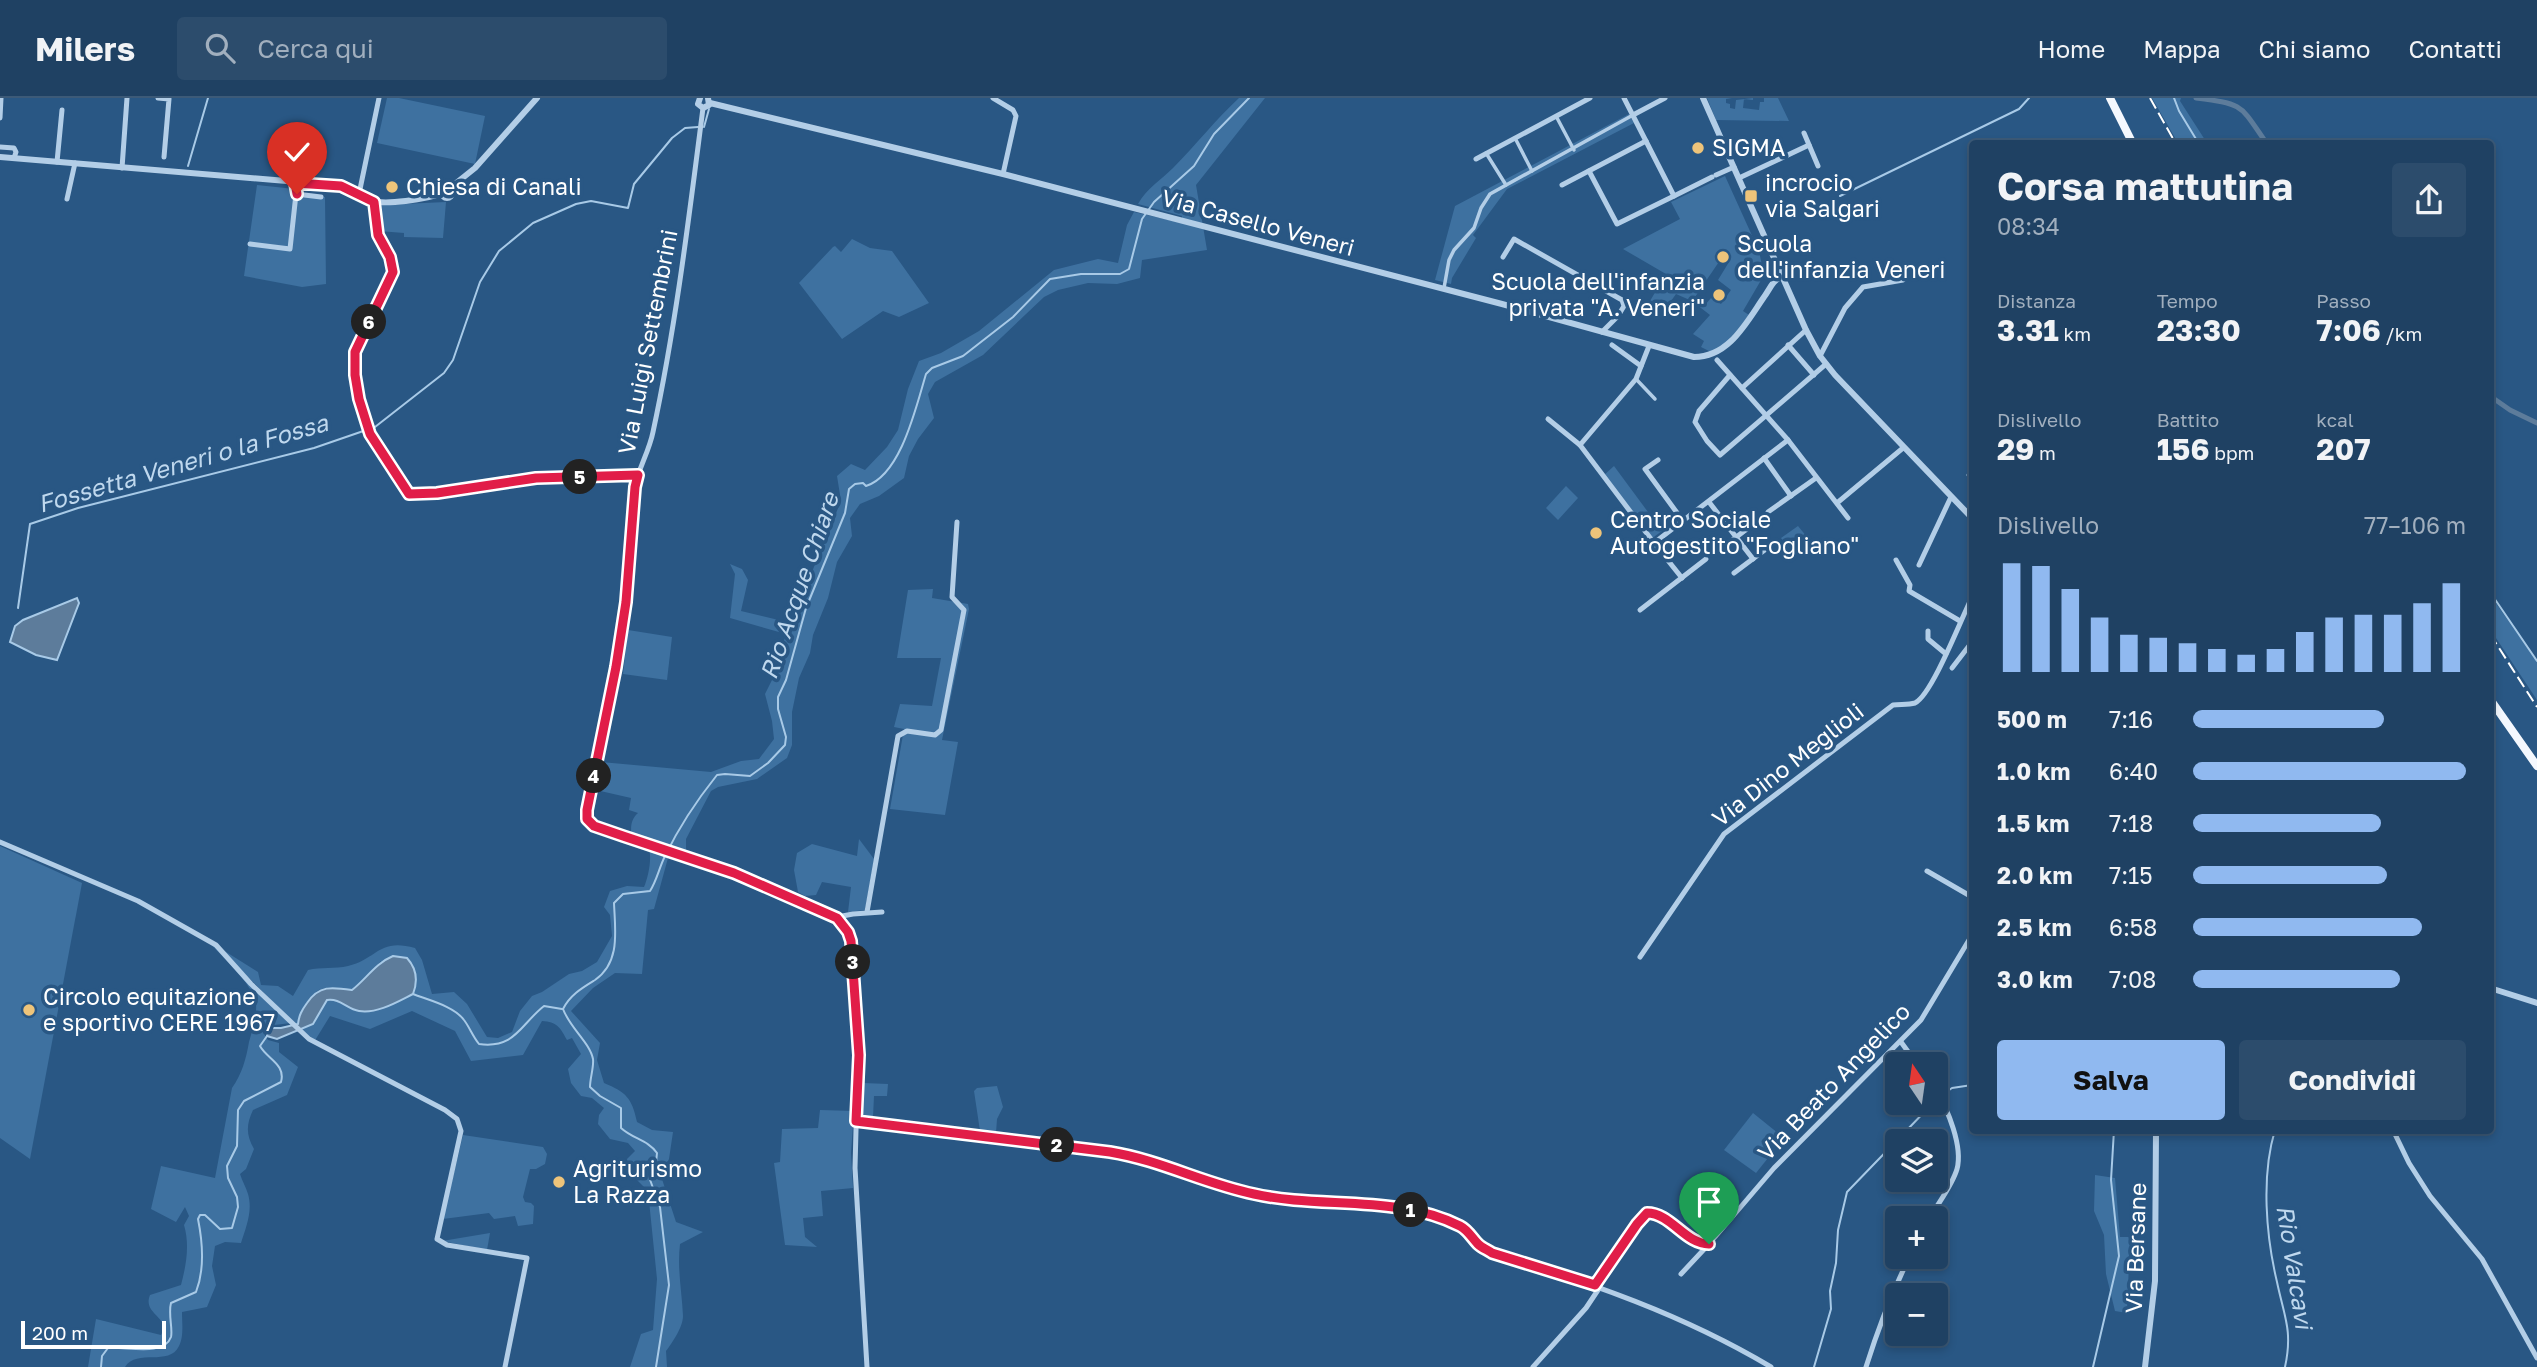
<!DOCTYPE html>
<html lang="it">
<meta charset="utf-8">
<style>
body{margin:0;font-family:"Golos Text",sans-serif;background:#2c4c6c;color:#f1f3f6;height:100vh;display:flex;flex-direction:column;font-size:26px;white-space:nowrap}
*{box-sizing:border-box;margin:0}
p{font-size:23px;color:#a1afbe}
.icon{flex:none;width:38px;height:38px;fill:none;stroke:currentColor;stroke-width:2;stroke-linecap:round;stroke-linejoin:round}
.map{position:relative;flex:1;overflow:hidden}
.drawer{position:absolute;left:1969px;top:42px;width:525px;height:994px;display:flex;flex-direction:column;background:#1f4163;border-radius:7px;box-shadow:0 4px 10px #0003,0 0 0 2px #3c5a78}
.drawer>*{flex:none}
.needle{width:46px;rotate:347deg}
.fabs{position:absolute;left:1885px;top:954px;display:grid;gap:14px}
.fabs a{display:grid;place-items:center;width:63px;height:63px;border-radius:7px;background:#1f4163;box-shadow:0 4px 10px #0003,0 0 0 2px #3c5a78;font-size:35px}
.scale{position:absolute;left:21px;bottom:18px;width:145px;box-sizing:border-box;padding-left:7px;border:4px solid #fff;border-top:0;font-size:19px;line-height:24px;white-space:nowrap;color:#fff;-webkit-text-stroke:5px #295784;paint-order:stroke}
.pin{position:absolute;display:grid;place-items:center;width:60px;height:60px;color:#fff;margin:-72px -30px;border-radius:50% 50% 50% 0;rotate:-45deg;box-shadow:0 0 7px #0007}
.pin .icon{rotate:45deg}
.km{position:absolute;width:35px;height:35px;margin:-18px;border-radius:50%;background:#222;color:#fff;font-size:19px;line-height:35px;text-align:center}
.round{display:grid;place-items:center;flex:none;width:74px;height:74px;border-radius:7px;background:#2c4c6c}
.head{display:flex;align-items:center;justify-content:space-between;height:119px;padding:0 28px}
h1{font-size:38px;font-weight:700;line-height:52px}
.figures{display:grid;grid-template-columns:repeat(3,1fr);gap:10px;height:119px;padding:7px 28px}
.figures div{display:grid;align-content:center}
.figures b{font-size:30px;font-weight:700}
.figures small{font-size:19px;font-weight:400}
.figures p{font-size:19px}
.chart{height:196px;padding:14px 28px}
.chart p{display:flex;justify-content:space-between}
.chart svg{width:100%;height:126px;margin-top:7px;stroke:#90b9f0;stroke-width:6}
.button{display:flex;gap:14px;margin-top:auto;padding:14px 28px}
.button a{flex:1;height:80px;border-radius:7px;background:#90b9f0;color:#111;font-size:28px;font-weight:700;line-height:80px;text-align:center}
.button a+a{background:#2c4c6c;color:#f1f3f6}
ul{padding:0 28px;list-style:none;font-size:23px}
li{display:grid;grid-template-columns:112px 84px 1fr;align-items:center;height:52px}
li i{height:18px;border-radius:9px;background:#90b9f0}
header{display:flex;align-items:center;gap:42px;box-sizing:border-box;height:98px;padding:0 35px;background:#1f4163;border-bottom:2px solid #3c5a78}
header strong{font-size:33px}
nav{display:flex;gap:38px;margin-inline-start:auto;font-size:24px}
.search{width:490px;height:63px;background:#2c4c6c;display:flex;align-items:center;gap:18px;box-sizing:border-box;padding:0 24px;border-radius:7px;color:#a1afbe;font-size:26px}
.map>svg:first-child{display:block}
</style>
<header>
<strong>Milers</strong>
<div class="search"><svg class="icon" aria-label="search" viewBox="0 0 24 24"><circle cx="10" cy="10" r="6"/><path d="M15 15l6 6"/></svg>Cerca qui</div>
<nav><a>Home</a><a>Mappa</a><a>Chi siamo</a><a>Contatti</a></nav>
</header>
<div class="map">
<svg width="2537" height="1269" viewBox="0 0 2537 1269">
<rect width="100%" height="100%" fill="#295784"/>
<g fill="#3e71a0" fill-rule="evenodd">
<path d="M387,0h12l86,18 -10,48 -98,-21z"/>
<path d="M1239,0h26l-69,87 11,65 -65,10 -2,18 -23,6 -29,-1 -30,7 -14,7 -61,58 -48,27 -7,12 6,24 -16,21 -9,17 -5,22 -25,18 -19,8 -10,14 2,18 -15,26 -9,36 -15,37 -3,18 -11,25 -7,34v33l-5,13 -30,21 -39,8 -7,4 -25,48v13l-10,-2 -8,8 -14,51 -6,1 -6,64 -27,-1 -22,15 -22,23 29,32 -3,17 7,23c22,9 28,15 33,39l15,8 21,2 -4,27 -8,17 15,46 27,10 -23,12c-3,25 2,48 3,72 0,11 -11,27 -17,35l1,16h-37l11,-33 12,-4 4,-51 -9,-88 -18,-18 -3,-14 8,-8 -7,-8 -18,-4 -12,-15 1,-9 5,-7 -12,-10 -11,-2 -10,-13 -3,-14 13,-15 -9,-16 -5,2c-7,-13 -10,-18 -25,-19l-19,34 -52,6 -16,-30 -43,-20 -42,18 -40,-13 -16,26 -18,-13 17,-5 14,-24 8,-1 23,12 26,-3 -3,-47 -16,19 -14,10c-39,-7 -37,1 -53,34h-3l-67,-67 63,66 -25,3 -3,6 5,8 11,3v9l19,15 -11,28 -34,15c-7,15 -7,25 1,39l-8,20 -6,5c2,7 6,13 8,20 5,17 -2,33 -7,49l-16,-1 -10,4 -3,20 4,19 -9,22 -25,5c0,10 2,25 -3,34 -10,21 -42,2 -54,21h-37l8,-48 65,16 4,-8c-6,-13 -21,-17 -15,-32l31,-10c5,-19 9,-40 3,-60l5,-9 -4,-9 -9,15 -25,-13 10,-43 54,12 17,-90c10,-14 14,-29 17,-46 3,-11 8,-26 7,-37 -2,-21 -35,-49 -49,-65l51,32 3,13 17,1 15,10 15,-26c13,-3 27,-1 40,-4 30,-7 30,-28 67,-18l7,12 10,34 22,-2 13,12 20,33 11,1 14,-6 8,-21 12,-15 10,-4 27,-18 13,-3 15,-9 15,-26 -2,-21 -6,-8 6,-16 17,-5 17,1c4,-9 9,-31 4,-40l-16,-5c-1,-12 -3,-21 6,-29l-9,-3 2,-12 -35,-8 5,-28 110,10 30,-11 18,-2 15,-20 -2,-18 -7,-27 8,-16 13,-44 -56,-16 5,-44 -5,-10 12,5 6,11 -7,31 50,12 50,-122 -4,-25 14,-12 14,6 22,-23 11,-17 10,-41 11,-28 22,-8 38,-22 75,-61 44,-11 20,4 9,-38 7,-13 48,11v-7l-44,-12c9,-16 23,-24 35,-36 23,-23 42,-48 66,-70z"/>
<path d="M1707,0h25l-6,1v4l4,1v4l5,1 1,-9 17,-2v2l-9,-1 -1,9 16,2 1,-8h4v-4h14l11,23 -73,-1z"/>
<path d="M2152,0h29l-1,3 27,42h-29z"/>
<path d="M1629,16l5,9 -127,66 -34,46 3,3 -24,40 -1,6 -16,-4 20,-74z"/>
<path d="M1725,78l34,75 5,24 -21,36 6,4 -23,30 -15,7 -10,-5 3,-6 -11,-7 17,-19 -18,-14 -16,-7 -10,14 -16,-7 16,-27 -43,-25 57,-30 -9,-17zM1725,155l4,9 -11,18 13,10 -10,14 -10,-6 -6,7 -10,-8z"/>
<path d="M257,87l38,4 1,5 29,3 1,87 -24,3 -58,-11z"/>
<path d="M446,104l-3,36 -39,-1v-4l-25,-2 1,-26z"/>
<path d="M852,141l18,9 22,3 37,52 -30,14 -16,-6 -41,28 -43,-56 34,-36 2,-1 6,6z"/>
<path d="M1614,368l48,65 -11,8 -48,-63z"/>
<path d="M1566,388l12,12 -20,22 -12,-12z"/>
<path d="M1798,428l9,11 -17,13 -9,-12z"/>
<path d="M933,491l-1,9 36,6 1,5 -27,131 16,2 -13,73 -55,-6 14,-80 -10,-2 6,-23 32,2 9,-48h-44l11,-68z"/>
<path d="M2490,497l47,66v39l-47,-71z"/>
<path d="M628,532l44,7 -5,43 -44,-6z"/>
<path d="M859,741l15,20 -9,51 -17,2 3,-25 -29,-5 -6,13 -11,1 -7,-4 -4,-22 3,-17 15,-9 45,12z"/>
<path d="M0,748l82,37 -52,276 -30,-21z"/>
<path d="M863,985l25,1 -1,12h-13l-1,21 -12,-1z"/>
<path d="M997,988l6,21 -6,12 -1,14 -16,-2 -6,-40 3,-3z"/>
<path d="M820,1012l34,1 -3,42 2,35 -32,3 2,25 -20,2 2,19 12,10 -32,-2 -11,-82 6,-1 2,-33 36,-1z"/>
<path d="M1753,1015l31,25 -28,35 -32,-23z"/>
<path d="M463,1037l80,12 4,7 -2,10 -9,5h-6l-7,28 2,5 6,1 3,3 -1,18 -15,2 -3,-10 -21,3 -5,-6 -46,6z"/>
<path d="M2095,1077l20,3 5,59h10l-3,76 -12,-2 -9,-37 -2,-39 -10,-24z"/>
<path d="M490,1135l-3,17 -45,-9z"/>
</g>
<g fill="#5d7c9b" stroke="#a8cae7" stroke-width="2">
<path d="M77,500l2,5 -22,57 -21,-5 -26,-13 5,-16 8,-6z"/>
<path d="M393,858l14,2c10,11 11,23 6,36 -16,8 -36,20 -54,17 -12,-2 -19,-13 -32,-11l-14,24 -36,15 -10,-3 2,-8h12l17,-4c1,-9 4,-14 9,-21 12,-18 25,-16 45,-13 14,-11 24,-27 41,-34z"/>
</g>
<g fill="none" stroke-linecap="round" stroke-linejoin="round">
<g stroke="#a8cae7" stroke-width="2">
<path d="M2174,0l5,13 20,33"/>
<path d="M704,29l5,-18"/>
<path d="M188,68l20,-68"/>
<path d="M1840,98l179,-87 10,-11"/>
<path d="M2490,494l47,69"/>
<path d="M18,510l12,-84 48,-16 236,-60 61,-21 69,-54 9,-13 27,-78 19,-31 34,-28 43,-19 15,-3 37,7 6,-24 38,-46 13,-10 13,-1"/>
<path d="M413,896c15,6 41,12 51,26 6,8 8,15 15,24 36,5 41,-19 65,-38l18,3"/>
<path d="M563,911c7,-14 19,-21 32,-29 26,-18 20,-50 19,-77l9,-9 27,-3c7,-11 9,-23 15,-35 14,-29 32,-56 52,-81l8,-1 25,2 18,-13 17,-18 1,-8 -8,-28v-12l8,-17 20,-72 39,-95 4,-24 6,-5 8,-1 3,3c35,-11 50,-79 60,-112l6,-6 31,-12 50,-39 37,-38 31,-5h39l9,-5 13,-50 12,-17 40,-36 20,-32 35,-36"/>
<path d="M563,911c7,19 27,34 30,50 1,8 -3,19 -3,28l10,9 21,12v20c12,11 27,12 36,25l-1,10 -7,14 11,30 9,78 -13,82"/>
<path d="M1942,997l10,-7 20,-3"/>
<path d="M2275,1032c-14,46 -9,106 2,152 7,34 16,48 8,85"/>
<path d="M101,1269l1,-11 6,-8c17,-2 56,9 63,-11 2,-8 -3,-23 0,-34l25,-11c9,-23 7,-48 2,-73l2,-4h5l15,14 12,-1 6,-21 -1,-10 -9,-19 -1,-12 10,-20 1,-36 6,-9 37,-19c5,-18 -14,-23 -21,-36l7,-10"/>
<path d="M1814,1269l17,-58 -1,-18 6,-28 2,-33 9,-38 87,-90"/>
<path d="M2093,1269l26,-111 -8,-76 3,-50"/>
</g>
<g stroke="#5d7c9b" stroke-width="5">
<path d="M2196,0c49,6 44,7 71,46"/>
<path d="M2490,298l20,14 27,13"/>
</g>
<g stroke="#b3cee7" stroke-width="3.5">
<path d="M1556,18l18,34"/>
<path d="M1515,40l17,33"/>
<path d="M1486,55l20,32"/>
<path d="M1444,190l5,-28 5,-10 20,-22 7,-20 9,-14 143,-79"/>
<path d="M1636,281l19,20"/>
</g>
<g stroke="#b3cee7" stroke-width="5">
<path d="M158,0l11,1 -5,58"/>
<path d="M993,0l20,12 3,6 -13,58"/>
<path d="M703,10c-14,109 -27,217 -50,324 -4,20 -15,37 -18,55l-9,115 -10,65 -30,148 1,4 7,7 140,47 103,44 11,15 3,9 7,113 -3,114 12,199"/>
<path d="M1633,17l32,-17"/>
<path d="M0,20l1,-20"/>
<path d="M1804,35l14,33"/>
<path d="M0,49l14,1 2,4 -2,6"/>
<path d="M1476,61l114,-61"/>
<path d="M57,64l5,-52"/>
<path d="M122,70l5,-70"/>
<path d="M1589,73l28,53 57,-28 -50,-98"/>
<path d="M1716,77l18,-8"/>
<path d="M1739,80l70,-33"/>
<path d="M295,85l1,11 25,3"/>
<path d="M1562,87l84,-44"/>
<path d="M359,96l20,-96"/>
<path d="M1674,98l38,-19"/>
<path d="M67,101l8,-36"/>
<path d="M374,104l4,33 12,22 2,15 -37,80 -1,23 5,24 11,35 39,60 28,-1 99,-15 102,-3"/>
<path d="M250,146l40,5 6,-55"/>
<path d="M1503,159l11,-18 108,61 2,6 -6,10 -16,16"/>
<path d="M1612,247l29,21"/>
<path d="M1788,247l26,30"/>
<path d="M1820,258l25,-48 18,-21 40,-7"/>
<path d="M1717,262l71,80 60,78"/>
<path d="M1730,277l-31,36 -4,11 12,19 13,14 106,-91"/>
<path d="M1742,290l64,-58"/>
<path d="M1548,321l32,26"/>
<path d="M1764,360l27,38"/>
<path d="M1658,362l-13,9 38,52"/>
<path d="M1969,377l3,-3"/>
<path d="M1709,404l44,57"/>
<path d="M1837,405l66,-55"/>
<path d="M1768,414l48,-34"/>
<path d="M1638,455l16,-10 -74,-98 56,-66 13,-33"/>
<path d="M1714,456l46,-35"/>
<path d="M1896,462l14,25 -1,6 51,30"/>
<path d="M1919,467l32,-68"/>
<path d="M1734,475l40,-30"/>
<path d="M1682,480l-28,-35 134,-103"/>
<path d="M1640,512l66,-51"/>
<path d="M1928,533v8l18,15"/>
<path d="M1952,570l20,-26"/>
<path d="M0,744l138,59 78,44 35,39 58,55 136,71 12,9 4,12 -24,108 10,6 80,13 -22,109"/>
<path d="M1927,773l45,26"/>
<path d="M867,814l31,-176 9,-5 28,4 6,-5 23,-120 -12,-13 5,-75"/>
<path d="M837,819l16,-3 29,-2"/>
<path d="M1640,859l84,-123 169,-129c7,-1 15,0 22,-2 17,-8 47,-86 57,-106"/>
<path d="M1901,944l16,22"/>
<path d="M2490,965l2,-7"/>
<path d="M856,1023l254,30c51,9 98,34 149,45 66,14 138,-1 201,30 8,4 12,12 18,18 4,4 10,6 14,9 97,29 192,62 279,114"/>
<path d="M2393,1032l16,33 21,33 52,63 55,99"/>
<path d="M1930,1120c8,-15 22,-32 27,-49 6,-22 -9,-60 -21,-78"/>
<path d="M1681,1176l28,-30"/>
<path d="M1595,1187l42,-61 10,-11c24,0 38,30 62,31l65,-76 147,-148 51,-85"/>
<path d="M1533,1269l53,-59 14,-21"/>
<path d="M1866,1269c12,-38 26,-75 44,-111"/>
</g>
<g stroke="#b3cee7" stroke-width="6">
<path d="M700,0l-2,6 5,4 6,-3 -1,-7"/>
<path d="M1703,0l103,232 14,26 15,19 137,143"/>
<path d="M710,5l293,71 499,130 192,53c35,0 52,-34 70,-60 6,-8 8,-16 18,-21"/>
<path d="M0,59l334,28c14,2 23,10 36,15 13,6 58,-1 72,-7"/>
<circle cx="447" cy="95" r="5"/>
<path d="M450,90l25,-20 62,-70"/>
<path d="M2490,890l47,15"/>
<path d="M2145,1269l10,-86 1,-151"/>
</g>
<g stroke="#f4f8fe" stroke-width="8">
<path d="M2110,0l23,46"/>
<path d="M2490,601l47,67"/>
</g>
<g stroke="#fff" stroke-width="2" stroke-dasharray="12 5" stroke-linecap="butt">
<path d="M2150,0l26,46"/>
<path d="M2490,536l47,73"/>
</g>
</g>
<g fill="none" stroke-linecap="round" stroke-linejoin="round">
<defs>
<path id="route" d="M297,96l-2,-11 46,3 33,16 4,33 12,22 3,15 -38,80v23l4,24 11,35 39,60 28,-1 99,-15 102,-3 -3,12 -9,115 -10,65 -29,143v9l7,7 29,10 111,37 103,45 11,14 3,9 8,114 -3,66 254,31c50,8 95,32 144,42 67,15 142,0 206,32 8,4 12,12 18,18 4,4 10,6 14,9l103,32 42,-61 10,-11c24,0 38,31 62,31"/>
</defs>
<use href="#route" stroke="#fff" stroke-width="14"/>
<use href="#route" stroke="#e11d48" stroke-width="9"/>
</g>
<g fill="#eec47a" stroke="#295784" stroke-width="2.5">
<circle cx="1698" cy="50" r="7"/>
<circle cx="392" cy="89" r="7"/>
<rect x="1744" y="91" width="14" height="14" rx="3.5"/>
<circle cx="1723" cy="159" r="7"/>
<circle cx="1719" cy="197" r="7"/>
<circle cx="1596" cy="435" r="7"/>
<circle cx="29" cy="912" r="7"/>
<circle cx="559" cy="1084" r="7"/>
</g>
<g text-anchor="middle" stroke-width="7" stroke-linejoin="round" paint-order="stroke">
<g font-size="23" fill="#fff" stroke="#295784" text-anchor="start">
<text x="1712" y="58">SIGMA</text>
<text x="1765" y="93">incrocio<tspan x="1765" dy="26">via Salgari</tspan></text>
<text x="406" y="97">Chiesa di Canali</text>
<text x="1737" y="154">Scuola<tspan x="1737" dy="26">dell'infanzia Veneri</tspan></text>
<text x="1705" y="192" text-anchor="end">Scuola dell'infanzia<tspan x="1705" dy="26">privata "A. Veneri"</tspan></text>
<text x="1610" y="430">Centro Sociale<tspan x="1610" dy="26">Autogestito "Fogliano"</tspan></text>
<text x="43" y="907">Circolo equitazione<tspan x="43" dy="26">e sportivo CERE 1967</tspan></text>
<text x="573" y="1079">Agriturismo<tspan x="573" dy="26">La Razza</tspan></text>
</g>
<g font-size="23" fill="#fff" stroke="#295784">
<text transform="translate(1258 125) rotate(15)" y="8">Via Casello Veneri</text>
<text transform="translate(648 244) rotate(-79)" y="8">Via Luigi Settembrini</text>
<text transform="translate(1788 667) rotate(-38)" y="8">Via Dino Meglioli</text>
<text transform="translate(1834 984) rotate(-46)" y="8">Via Beato Angelico</text>
<text transform="translate(2136 1150) rotate(-88)" y="8">Via Bersane</text>
</g>
<g font-size="24" font-style="italic" fill="#bfd8ee" stroke="#295784">
<text transform="translate(183 366) rotate(-16)" y="8">Fossetta Veneri o la Fossa</text>
<text transform="translate(800 488) rotate(-71)" y="8">Rio Acque Chiare</text>
<text transform="translate(2294 1169) rotate(81)" y="8">Rio Valcavi</text>
</g>
</g>
</svg>
<div class="fabs">
<a><svg class="needle" viewBox="-14 -14 28 28"><path d="M0-13l5 13h-10z" fill="#e53935"/><path d="M0 13l5-13h-10z" fill="#a1afbe"/></svg></a>
<a><svg class="icon" aria-label="layers" viewBox="0 0 24 24"><path d="M12 4l9 5-9 5-9-5zM3 14l9 5 9-5"/></svg></a>
<a>+</a>
<a>−</a>
</div>
<div class="scale">200 m</div>
<div class="pin" style="left:1709px;top:1146px;background:#1e9e55"><svg class="icon" aria-label="arrive" viewBox="0 0 24 24"><path d="M6 21V4h12l-3 4 3 4H6"/></svg></div>
<div class="pin" style="left:297px;top:96px;background:#d93025"><svg class="icon" aria-label="check" viewBox="0 0 24 24"><path d="M5 12l5 5 9-10"/></svg></div>
<b class="km" style="left:1411px;top:1112px">1</b>
<b class="km" style="left:1057px;top:1047px">2</b>
<b class="km" style="left:853px;top:864px">3</b>
<b class="km" style="left:594px;top:678px">4</b>
<b class="km" style="left:580px;top:379px">5</b>
<b class="km" style="left:369px;top:224px">6</b>
<section class="drawer">
<div class="head"><div><h1>Corsa mattutina</h1><p>08:34</p></div><a class="round"><svg class="icon" aria-label="share" viewBox="0 0 24 24"><path d="M12 15V3M7 8l5-5 5 5M5 13v7h14v-7"/></svg></a></div>
<div class="figures">
<div><p>Distanza</p><b>3.31<small> km</small></b></div>
<div><p>Tempo</p><b>23:30</b></div>
<div><p>Passo</p><b>7:06<small> /km</small></b></div>
</div>
<div class="figures">
<div><p>Dislivello</p><b>29<small> m</small></b></div>
<div><p>Battito</p><b>156<small> bpm</small></b></div>
<div><p>kcal</p><b>207</b></div>
</div>
<div class="chart"><p><span>Dislivello</span>77–106 m</p>
<svg viewBox="0 0 160 44" preserveAspectRatio="none"><path d="M5 44V6M15 44V7M25 44V15M35 44V25M45 44V31M55 44V32M65 44V34M75 44V36M85 44V38M95 44V36M105 44V30M115 44V25M125 44V24M135 44V24M145 44V20M155 44V13"/></svg>
</div>
<ul>
<li><b>500 m</b>7:16<i style="width:70%"></i></li>
<li><b>1.0 km</b>6:40<i style="width:100%"></i></li>
<li><b>1.5 km</b>7:18<i style="width:69%"></i></li>
<li><b>2.0 km</b>7:15<i style="width:71%"></i></li>
<li><b>2.5 km</b>6:58<i style="width:84%"></i></li>
<li><b>3.0 km</b>7:08<i style="width:76%"></i></li>
</ul>
<div class="button"><a>Salva</a><a>Condividi</a></div>
</section>
</div>
